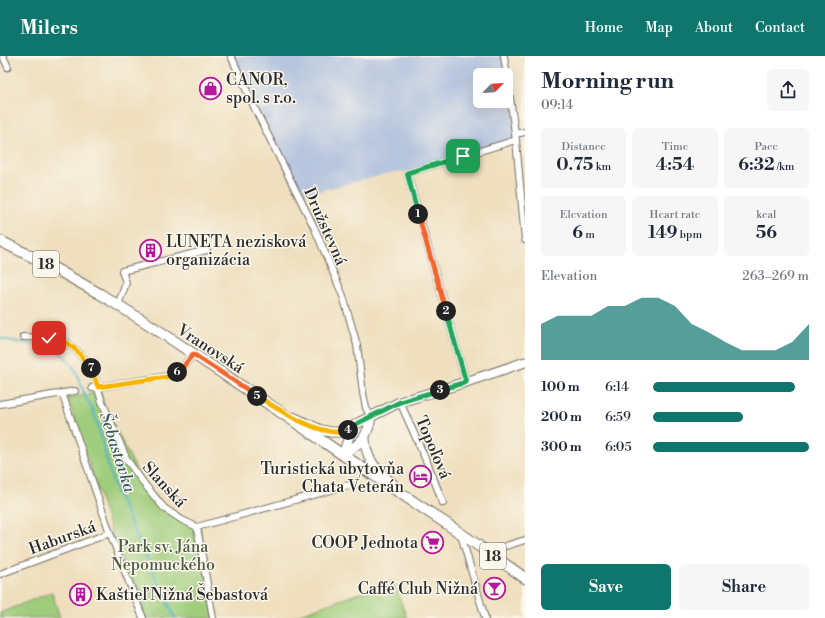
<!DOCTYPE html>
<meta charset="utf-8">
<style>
body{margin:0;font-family:"Libre Bodoni",serif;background:#f6f6f7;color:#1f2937;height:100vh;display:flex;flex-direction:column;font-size:15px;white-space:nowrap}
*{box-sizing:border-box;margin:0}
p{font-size:13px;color:#747a83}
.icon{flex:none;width:22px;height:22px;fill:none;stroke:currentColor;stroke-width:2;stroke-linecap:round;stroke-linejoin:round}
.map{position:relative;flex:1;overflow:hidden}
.panel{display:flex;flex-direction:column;background:#fff;width:300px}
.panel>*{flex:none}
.needle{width:26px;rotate:66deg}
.buttons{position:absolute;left:473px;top:12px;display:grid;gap:8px}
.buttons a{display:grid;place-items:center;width:40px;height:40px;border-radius:6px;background:#fff;box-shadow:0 4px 16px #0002;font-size:20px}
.pin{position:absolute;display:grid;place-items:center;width:34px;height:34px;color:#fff;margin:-17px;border-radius:8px;box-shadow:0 2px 6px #0006}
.km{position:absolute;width:20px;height:20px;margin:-10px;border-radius:50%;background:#222;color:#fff;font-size:11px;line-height:20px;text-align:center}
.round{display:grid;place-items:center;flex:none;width:42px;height:42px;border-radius:6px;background:#f6f6f7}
.summary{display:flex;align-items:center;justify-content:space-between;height:68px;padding:0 16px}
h1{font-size:22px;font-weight:800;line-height:30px}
.figures{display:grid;grid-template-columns:repeat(3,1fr);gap:6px;height:68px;padding:4px 16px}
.figures div{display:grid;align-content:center;border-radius:6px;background:#f6f6f7;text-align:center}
.figures b{font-size:17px;font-weight:800}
.figures small{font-size:11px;font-weight:400}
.figures p{font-size:11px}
.chart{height:112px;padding:8px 16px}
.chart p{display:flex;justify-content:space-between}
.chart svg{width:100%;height:72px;margin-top:4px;fill:#0f766e;opacity:.7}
.button{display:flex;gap:8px;margin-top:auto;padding:8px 16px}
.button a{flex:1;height:46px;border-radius:6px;background:#0f766e;color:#fff;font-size:16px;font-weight:800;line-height:46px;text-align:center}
.button a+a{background:#f6f6f7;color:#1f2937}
ul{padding:0 16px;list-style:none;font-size:13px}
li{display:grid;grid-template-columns:64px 48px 1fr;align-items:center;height:30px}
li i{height:10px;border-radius:5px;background:#0f766e}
header{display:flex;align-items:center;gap:24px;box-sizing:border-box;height:56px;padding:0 20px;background:#0f766e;color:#fff}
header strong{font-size:19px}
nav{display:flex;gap:22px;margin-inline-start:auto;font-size:14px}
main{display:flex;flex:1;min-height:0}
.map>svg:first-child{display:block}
</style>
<header>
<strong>Milers</strong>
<nav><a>Home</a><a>Map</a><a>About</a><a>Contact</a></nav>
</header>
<main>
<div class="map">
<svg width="525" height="562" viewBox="0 0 525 562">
<rect width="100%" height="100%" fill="#fbf7ec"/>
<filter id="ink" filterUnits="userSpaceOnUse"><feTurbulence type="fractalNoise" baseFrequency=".025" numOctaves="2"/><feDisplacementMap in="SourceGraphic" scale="8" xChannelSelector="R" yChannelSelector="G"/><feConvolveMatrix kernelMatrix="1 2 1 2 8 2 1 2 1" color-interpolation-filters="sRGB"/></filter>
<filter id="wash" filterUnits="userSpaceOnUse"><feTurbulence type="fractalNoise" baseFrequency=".012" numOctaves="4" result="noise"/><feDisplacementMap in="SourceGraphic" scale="16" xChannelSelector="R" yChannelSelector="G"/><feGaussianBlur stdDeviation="0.9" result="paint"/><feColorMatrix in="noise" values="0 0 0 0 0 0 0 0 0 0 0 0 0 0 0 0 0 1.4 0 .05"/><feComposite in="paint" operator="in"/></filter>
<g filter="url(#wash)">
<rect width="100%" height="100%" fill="#efdfbe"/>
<path fill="#b7c5de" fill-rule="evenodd" d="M228,0h278l11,82 -108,33 -15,1 -95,24zM480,19h26v26h-26z"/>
<g fill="#a0cd7b" stroke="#667c53">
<path d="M101,336l2,12 40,79 19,21 38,24 14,90h-69l-33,-83 -44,-137z"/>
<path d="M393,525l14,37h-115v-1z"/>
<path d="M52,536l8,26h-60v-5z"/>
</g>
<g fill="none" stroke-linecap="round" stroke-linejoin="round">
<path stroke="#49b1c7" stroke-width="2" d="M0,282c20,7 46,4 64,18 13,11 15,25 21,40 2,4 5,8 7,13 11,25 13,54 23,79 19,44 40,87 60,130"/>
</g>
</g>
<g filter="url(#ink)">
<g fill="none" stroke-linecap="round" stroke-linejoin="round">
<defs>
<g id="street">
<path d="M3,0l5,11"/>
<path d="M231,0l25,55 59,118 28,67 14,49 6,48 3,15 5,9"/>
<path d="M504,0l12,84 9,100"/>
<path d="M515,78l10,-2"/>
<path d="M118,249l8,-22 -4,-12 85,-21"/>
<path d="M23,281l26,1 17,4 11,9 15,17 9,31 26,61 18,25 19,23 18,12 15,7 16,91"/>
<path d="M466,326l-59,-209 109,-33"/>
<path d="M92,332l77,-12 14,-9 10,-13"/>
<path d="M62,337l48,140 33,85"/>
<path d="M400,346l29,65 14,36"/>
<path d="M0,348l75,-13"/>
<path d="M197,471l152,-42"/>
<path d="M461,479l24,83"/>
<path d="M499,492l26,-8"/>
<path d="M0,518l110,-41"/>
</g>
<g id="secondary">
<path d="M293,361l28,13 10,2h9l6,-1 12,-8 42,-21 66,-20 59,-20"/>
<path d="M365,381c0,23 12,33 28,47"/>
<path d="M343,399c16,-11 25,-17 28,-38"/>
<path d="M343,399l9,-28"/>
</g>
<path id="primary" d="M0,185l45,22 55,31 50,31 129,86 64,44 107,71 75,52"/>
</defs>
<use href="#street" stroke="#706a5e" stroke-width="8"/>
<use href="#secondary" stroke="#706a5e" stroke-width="11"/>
<use href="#primary" stroke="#706a5e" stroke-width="12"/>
<use href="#street" stroke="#fff" stroke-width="6"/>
<use href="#secondary" stroke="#fff" stroke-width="9"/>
<use href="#primary" stroke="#fff" stroke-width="10"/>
</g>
</g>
<g fill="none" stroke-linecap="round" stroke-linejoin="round" filter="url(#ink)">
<defs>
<path id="split-1" d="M418,158l-11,-41 56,-17"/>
<path id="split-2" d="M418,158l28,97"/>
<path id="split-3" d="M440,334l26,-8 -20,-71"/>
<path id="split-4" d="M348,374l10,-7 42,-21 40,-12"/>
<path id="split-5" d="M257,340c19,12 69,45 91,34"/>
<path id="split-6" d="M177,316l6,-5 10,-13 64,42"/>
<path id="split-7" d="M91,312l7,19 69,-10 10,-5"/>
<path id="split-8" d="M49,282l17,4 11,9 14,17"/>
</defs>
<use href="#split-1" stroke="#fff" stroke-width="8"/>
<use href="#split-2" stroke="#fff" stroke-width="8"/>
<use href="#split-3" stroke="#fff" stroke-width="8"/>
<use href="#split-4" stroke="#fff" stroke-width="8"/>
<use href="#split-5" stroke="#fff" stroke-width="8"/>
<use href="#split-6" stroke="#fff" stroke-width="8"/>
<use href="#split-7" stroke="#fff" stroke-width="8"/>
<use href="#split-8" stroke="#fff" stroke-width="8"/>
<use href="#split-1" stroke="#22a559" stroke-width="5"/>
<use href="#split-2" stroke="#f0652b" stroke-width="5"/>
<use href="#split-3" stroke="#22a559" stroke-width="5"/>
<use href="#split-4" stroke="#22a559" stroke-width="5"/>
<use href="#split-5" stroke="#f5b400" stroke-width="5"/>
<use href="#split-6" stroke="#f0652b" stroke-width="5"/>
<use href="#split-7" stroke="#f5b400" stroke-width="5"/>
<use href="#split-8" stroke="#f5b400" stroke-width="5"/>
</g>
<defs>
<symbol id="shop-ring" viewBox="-11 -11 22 22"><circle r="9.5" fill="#fbf7ec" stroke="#b5179e" stroke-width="1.5"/><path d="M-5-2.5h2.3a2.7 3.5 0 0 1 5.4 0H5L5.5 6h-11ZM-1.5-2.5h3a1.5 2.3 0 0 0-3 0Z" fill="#b5179e"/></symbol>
<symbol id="building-ring" viewBox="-11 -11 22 22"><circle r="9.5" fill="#fbf7ec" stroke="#b5179e" stroke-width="1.5"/><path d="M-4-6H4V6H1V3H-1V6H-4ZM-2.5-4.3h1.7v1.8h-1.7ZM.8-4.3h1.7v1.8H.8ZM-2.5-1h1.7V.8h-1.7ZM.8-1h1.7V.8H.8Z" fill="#b5179e"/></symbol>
<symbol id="hotel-ring" viewBox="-11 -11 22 22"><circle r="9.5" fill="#fbf7ec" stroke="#b5179e" stroke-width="1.5"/><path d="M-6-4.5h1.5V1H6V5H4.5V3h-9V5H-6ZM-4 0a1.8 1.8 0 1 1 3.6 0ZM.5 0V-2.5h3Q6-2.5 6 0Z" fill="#b5179e"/></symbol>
<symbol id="supermarket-ring" viewBox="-11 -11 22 22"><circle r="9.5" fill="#fbf7ec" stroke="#b5179e" stroke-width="1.5"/><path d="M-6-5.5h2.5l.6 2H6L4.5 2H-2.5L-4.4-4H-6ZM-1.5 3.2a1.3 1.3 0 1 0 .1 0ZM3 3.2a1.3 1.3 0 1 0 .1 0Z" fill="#b5179e"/></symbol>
<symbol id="bar-ring" viewBox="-11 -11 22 22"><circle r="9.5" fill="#fbf7ec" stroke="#b5179e" stroke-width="1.5"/><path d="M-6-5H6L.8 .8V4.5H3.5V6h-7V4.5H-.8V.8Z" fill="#b5179e"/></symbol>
</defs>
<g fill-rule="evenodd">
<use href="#shop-ring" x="198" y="20" width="25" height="25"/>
<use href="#building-ring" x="138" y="182" width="25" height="25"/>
<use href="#hotel-ring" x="408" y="408" width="25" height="25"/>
<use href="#supermarket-ring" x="420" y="474" width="25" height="25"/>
<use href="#bar-ring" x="482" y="520" width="25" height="25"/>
<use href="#building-ring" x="68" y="526" width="25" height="25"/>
</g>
<g text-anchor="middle" stroke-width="3" stroke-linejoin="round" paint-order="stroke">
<g fill="#fbf7ec" stroke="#696865" stroke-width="1">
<rect x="33" y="195" width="26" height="26" rx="3"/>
<rect x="480" y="487" width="26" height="26" rx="3"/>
</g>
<g font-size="15" font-weight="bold" fill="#2b2b2b">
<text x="46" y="213">18</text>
<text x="493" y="505">18</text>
</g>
<g font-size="16" fill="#2b2b2b" stroke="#fbf7ec" text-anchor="start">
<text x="226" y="29">CANOR,<tspan x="226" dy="18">spol. s r.o.</tspan></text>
<text x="166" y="191">LUNETA nezisková<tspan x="166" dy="18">organizácia</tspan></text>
<text x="404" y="418" text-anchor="end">Turistická ubytovňa<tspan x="404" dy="18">Chata Veterán</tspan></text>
<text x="418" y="492" text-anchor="end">COOP Jednota</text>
<text x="478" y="538" text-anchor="end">Caffé Club Nižná</text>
<text x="96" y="544">Kaštieľ Nižná Šebastová</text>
</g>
<g font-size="16" fill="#2b2b2b" stroke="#fbf7ec">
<text transform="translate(326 170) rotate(66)" y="6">Družstevná</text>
<text transform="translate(211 292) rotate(33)" y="6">Vranovská</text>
<text transform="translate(434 391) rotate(67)" y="6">Topoľová</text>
<text transform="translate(165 428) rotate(47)" y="6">Slanská</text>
<text transform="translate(62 481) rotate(-20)" y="6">Haburská</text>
</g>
<g font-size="16" fill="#4e5c43" stroke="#fbf7ec">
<text x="163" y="496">Park sv. Jána<tspan x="163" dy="18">Nepomuckého</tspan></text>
</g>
<g font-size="17" font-style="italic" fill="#365a62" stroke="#fbf7ec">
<text transform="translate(118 396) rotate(72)" y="6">Šebastovka</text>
</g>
</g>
</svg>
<div class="buttons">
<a><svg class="needle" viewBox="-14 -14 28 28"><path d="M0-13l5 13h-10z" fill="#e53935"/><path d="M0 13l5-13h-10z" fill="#747a83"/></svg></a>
</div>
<div class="pin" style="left:463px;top:100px;background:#1e9e55"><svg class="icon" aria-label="arrive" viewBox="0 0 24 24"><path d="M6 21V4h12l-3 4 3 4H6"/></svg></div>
<div class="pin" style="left:49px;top:282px;background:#d93025"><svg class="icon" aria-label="check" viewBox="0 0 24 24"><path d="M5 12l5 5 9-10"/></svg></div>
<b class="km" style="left:418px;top:158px">1</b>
<b class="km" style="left:446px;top:255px">2</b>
<b class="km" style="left:440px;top:334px">3</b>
<b class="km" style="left:348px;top:374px">4</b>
<b class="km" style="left:257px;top:340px">5</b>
<b class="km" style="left:177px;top:316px">6</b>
<b class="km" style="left:91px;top:312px">7</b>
</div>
<section class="panel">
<div class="summary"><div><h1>Morning run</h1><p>09:14</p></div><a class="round"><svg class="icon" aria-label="share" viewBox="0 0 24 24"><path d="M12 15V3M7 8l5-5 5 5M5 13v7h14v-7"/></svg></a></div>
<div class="figures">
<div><p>Distance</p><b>0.75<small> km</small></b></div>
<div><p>Time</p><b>4:54</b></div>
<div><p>Pace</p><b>6:32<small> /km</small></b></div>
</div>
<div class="figures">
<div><p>Elevation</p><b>6<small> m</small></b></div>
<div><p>Heart rate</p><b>149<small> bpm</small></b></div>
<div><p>kcal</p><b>56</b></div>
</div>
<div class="chart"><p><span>Elevation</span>263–269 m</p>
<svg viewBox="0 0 160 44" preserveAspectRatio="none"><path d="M0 44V22L10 17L20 17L30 17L40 11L50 11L60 6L70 6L80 11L90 22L100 27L110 33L120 38L130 38L140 38L150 33L160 22V44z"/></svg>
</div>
<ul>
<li><b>100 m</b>6:14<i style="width:91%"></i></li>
<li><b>200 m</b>6:59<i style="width:58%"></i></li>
<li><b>300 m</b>6:05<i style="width:100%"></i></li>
</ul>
<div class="button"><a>Save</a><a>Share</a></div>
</section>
</main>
